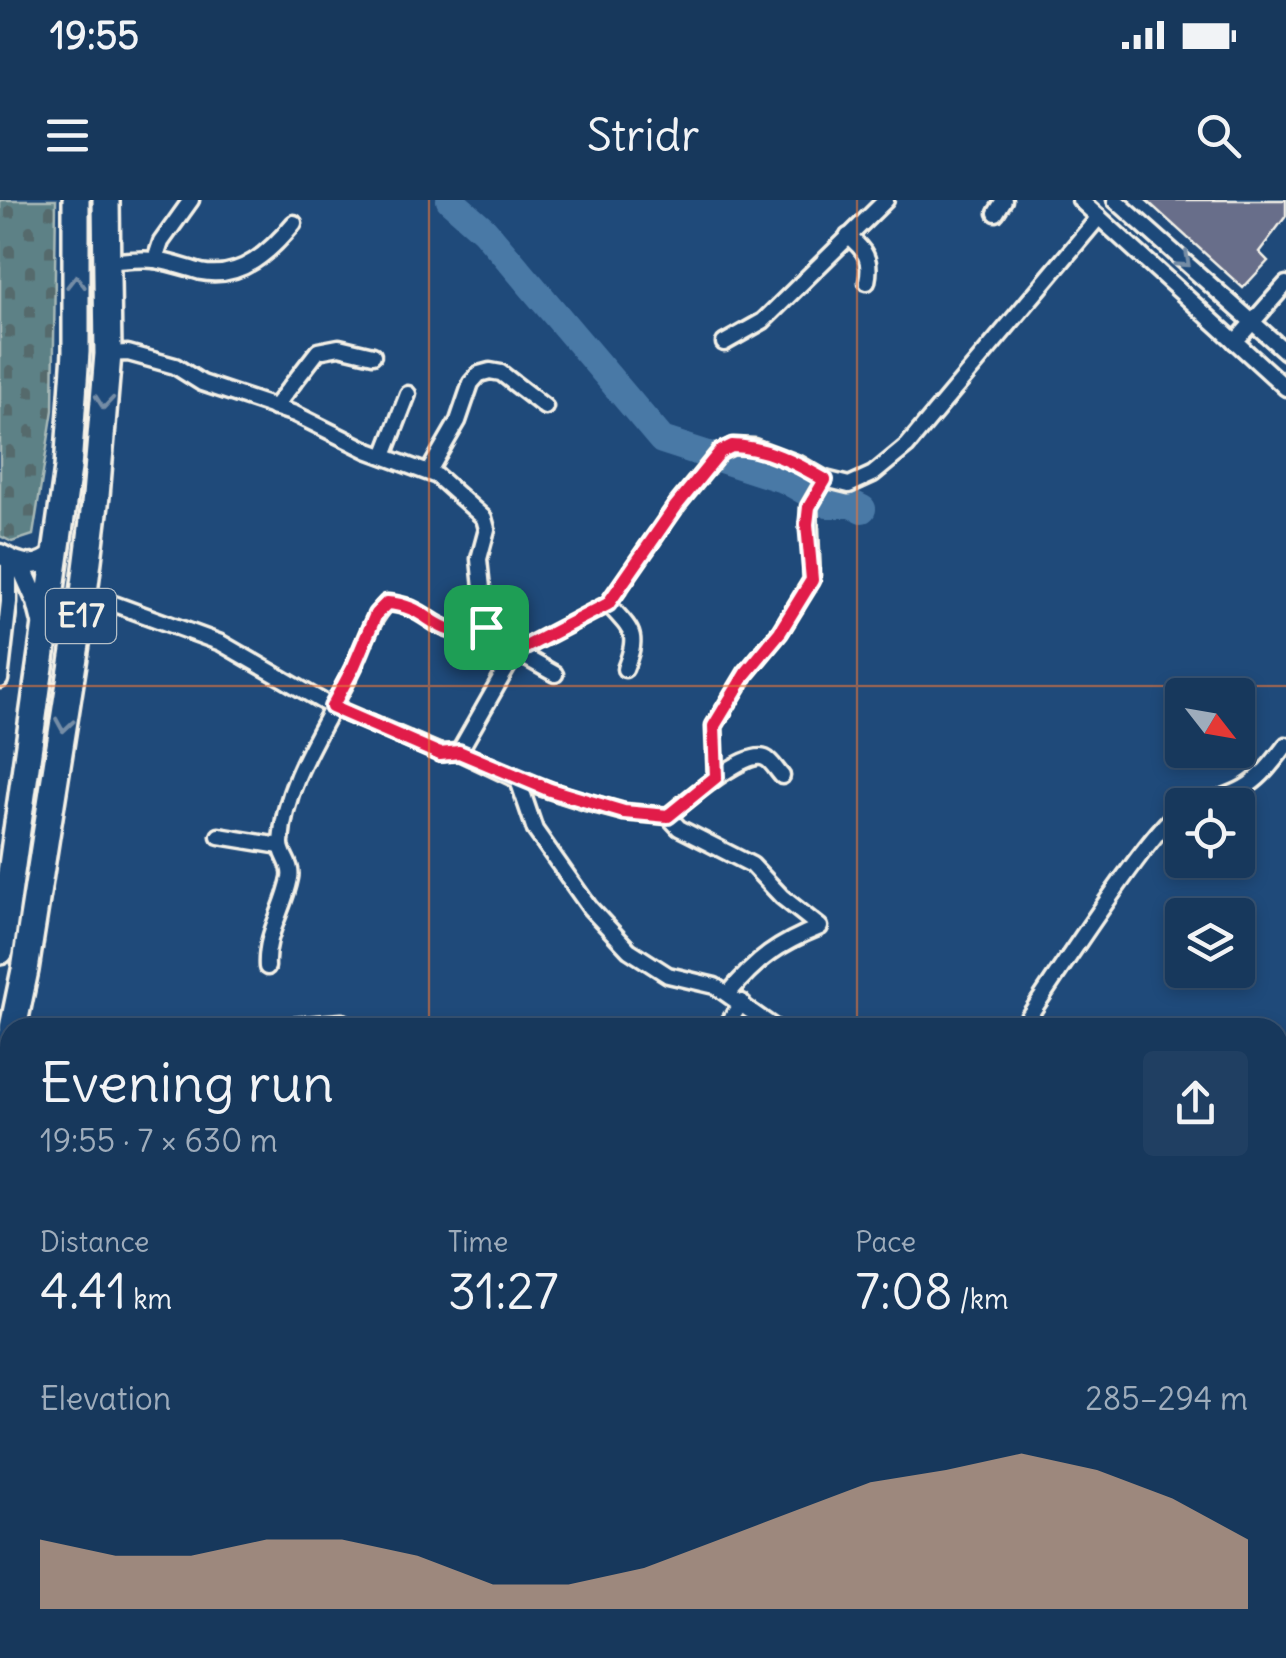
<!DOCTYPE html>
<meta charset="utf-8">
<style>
body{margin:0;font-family:Delius,sans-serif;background:#203f62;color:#f1f3f6;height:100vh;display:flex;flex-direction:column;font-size:38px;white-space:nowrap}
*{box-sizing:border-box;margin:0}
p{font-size:32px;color:#9eacbb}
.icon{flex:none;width:55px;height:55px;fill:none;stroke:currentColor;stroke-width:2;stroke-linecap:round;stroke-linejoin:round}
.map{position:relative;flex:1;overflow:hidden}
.panel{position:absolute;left:0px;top:818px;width:1288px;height:642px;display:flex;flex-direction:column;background:#17385c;border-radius:30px 30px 0 0;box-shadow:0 5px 15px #0003,0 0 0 2px #365272}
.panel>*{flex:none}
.needle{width:65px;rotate:121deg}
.buttons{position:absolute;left:1165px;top:478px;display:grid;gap:20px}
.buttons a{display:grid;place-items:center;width:90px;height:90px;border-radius:10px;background:#17385c;box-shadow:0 5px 15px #0003,0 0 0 2px #365272;font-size:50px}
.pin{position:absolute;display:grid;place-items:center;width:85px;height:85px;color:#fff;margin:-42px;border-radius:20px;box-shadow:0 5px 15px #0006}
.round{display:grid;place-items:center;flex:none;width:105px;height:105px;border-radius:10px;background:#203f62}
.head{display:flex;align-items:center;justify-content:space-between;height:170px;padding:0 40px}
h1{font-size:55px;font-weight:600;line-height:75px}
.figures{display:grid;grid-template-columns:repeat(3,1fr);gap:15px;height:170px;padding:10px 40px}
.figures div{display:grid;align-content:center}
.figures b{font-size:50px;font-weight:600}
.figures small{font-size:28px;font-weight:400}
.figures p{font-size:28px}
.chart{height:280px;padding:20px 40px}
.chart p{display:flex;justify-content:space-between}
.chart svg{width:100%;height:180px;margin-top:10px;fill:#d6ab8b;opacity:.7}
.status{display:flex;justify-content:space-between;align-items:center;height:70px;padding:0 50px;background:#17385c;direction:ltr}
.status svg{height:28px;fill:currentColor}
header{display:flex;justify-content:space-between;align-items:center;height:130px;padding:0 40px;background:#17385c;font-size:45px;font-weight:600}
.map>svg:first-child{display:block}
</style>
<div class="status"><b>19:55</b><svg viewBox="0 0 49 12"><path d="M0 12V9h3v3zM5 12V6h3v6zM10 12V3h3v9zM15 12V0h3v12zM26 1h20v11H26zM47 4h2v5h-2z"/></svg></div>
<header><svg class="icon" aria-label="menu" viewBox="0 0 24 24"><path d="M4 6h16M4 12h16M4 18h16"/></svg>Stridr<svg class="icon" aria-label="search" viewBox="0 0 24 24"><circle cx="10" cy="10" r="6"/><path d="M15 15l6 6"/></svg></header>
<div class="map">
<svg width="1286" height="1458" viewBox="0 0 1286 1458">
<defs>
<pattern id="cemetery-stones" width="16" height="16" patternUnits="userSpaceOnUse" patternTransform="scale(2.5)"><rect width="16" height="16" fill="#5d8186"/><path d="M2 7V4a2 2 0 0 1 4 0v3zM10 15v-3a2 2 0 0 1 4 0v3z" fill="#556a6c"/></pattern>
</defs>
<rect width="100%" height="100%" fill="#1f4a7a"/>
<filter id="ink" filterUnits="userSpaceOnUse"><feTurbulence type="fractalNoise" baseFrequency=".01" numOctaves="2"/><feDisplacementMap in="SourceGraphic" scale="20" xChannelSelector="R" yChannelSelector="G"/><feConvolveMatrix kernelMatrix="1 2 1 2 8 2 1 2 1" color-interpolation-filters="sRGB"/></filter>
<g filter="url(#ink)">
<path fill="url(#cemetery-stones)" stroke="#a8b9b7" stroke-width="2.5" d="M0,0h56l-3,210 -20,125 -21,7 -12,-6z"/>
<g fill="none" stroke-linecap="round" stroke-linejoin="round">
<path stroke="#4a79a6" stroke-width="28" d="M450,0l34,30 178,210 124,40 42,24h24l10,5"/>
</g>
<path fill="#676e8a" stroke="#f4f1e8" stroke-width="2.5" d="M1146,0h140v16l-27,36 9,9 -25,27z"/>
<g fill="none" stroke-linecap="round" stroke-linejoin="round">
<defs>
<g id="minor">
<path d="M1080,0l206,188"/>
<path d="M1115,0l171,152"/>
<path d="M996,13l8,-13"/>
<path d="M848,36c17,14 24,23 19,46"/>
<path d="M155,60l6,-18 30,-42"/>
<path d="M107,62c15,-1 32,-4 48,-2 15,2 31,8 46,12 40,8 70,-21 93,-49"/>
<path d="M1235,142l51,-58"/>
<path d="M724,143l39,-22 123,-121"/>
<path d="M108,154l20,-1 47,13 27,17 93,31 74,37 68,25 47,42 3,11 -8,30 7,68"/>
<path d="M274,208l44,-57 21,-4 34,8"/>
<path d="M384,256l24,-62"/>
<path d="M429,271l29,-50 13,-38 8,-9 11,-3 11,2 44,34"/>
<path d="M84,393l137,50 111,64 108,46 19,-1 59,28 68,22 38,10 44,4 11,12 73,37 30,32 38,30c-42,17 -63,32 -92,67"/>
<path d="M608,404c25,28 31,29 17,65"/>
<path d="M0,480l9,-78v-43"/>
<path d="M459,552l57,-100 92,-48 68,-98 44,-54 13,-6 21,1 45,17 26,15 24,6 24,-11 34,-28 192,-229"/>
<path d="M716,577l-2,-51 32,-53 34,-41 32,-52 -3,-73 16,-28"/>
<path d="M518,580l17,50 55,78 39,42 39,25 47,11 60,42"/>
<path d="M1198,605c50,-15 57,-19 88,-60"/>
<path d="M668,616c16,-13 77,-67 97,-58 7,3 12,13 17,18"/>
<path d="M219,636l61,10"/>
<path d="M267,767c-2,-33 17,-57 23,-89 3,-14 -10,-23 -9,-36 4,-65 48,-121 74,-178 10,-21 15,-44 32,-61 47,3 47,41 99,24l30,25 39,22"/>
<path d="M266,828l76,-6 11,6"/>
<path d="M725,828l17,-26"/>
<path d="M1021,828c23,-33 137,-211 161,-218"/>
<path d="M0,900l10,3"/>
<path d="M1278,1231l8,5"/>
<path d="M1278,1284v11"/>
<path d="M284,1450l33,8"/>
<path d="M875,1450l24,8"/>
<path d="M434,1458l2,-8"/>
<path d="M756,1458l2,-8"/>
<path d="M1062,1458l3,-8"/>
<path d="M1248,1458l2,-8"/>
</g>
<g id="tertiary">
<path d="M0,354c22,12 36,16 56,-1"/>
<path d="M20,364l17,38 5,20"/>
</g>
<g id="secondary">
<path d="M0,1090l10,52"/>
<path d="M83,1458v-8"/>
</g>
<g id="motorway">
<path d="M0,751l68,-483 8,-116v-152"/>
<path d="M13,828l12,-58 59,-377 12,-97 12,-142 -2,-154"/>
<path d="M0,885l10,-46"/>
<path d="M0,1127l8,5"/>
</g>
</defs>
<use href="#minor" stroke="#f4f1e8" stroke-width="21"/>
<use href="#tertiary" stroke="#f4f1e8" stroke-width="25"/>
<use href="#secondary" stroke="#f4f1e8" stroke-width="28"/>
<use href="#motorway" stroke="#f4f1e8" stroke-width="32"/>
<use href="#minor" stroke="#1f4a7a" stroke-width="14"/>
<use href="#tertiary" stroke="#1f4a7a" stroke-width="18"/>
<use href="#secondary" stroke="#1f4a7a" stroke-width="20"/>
<use href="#motorway" stroke="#1f4a7a" stroke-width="25"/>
</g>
<defs><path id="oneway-chevron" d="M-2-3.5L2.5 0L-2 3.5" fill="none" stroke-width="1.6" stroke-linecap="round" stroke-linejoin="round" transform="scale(2.5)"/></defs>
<g stroke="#748da6">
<use href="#oneway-chevron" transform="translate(1184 61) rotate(42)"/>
<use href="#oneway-chevron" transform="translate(76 82) rotate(-90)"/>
<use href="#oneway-chevron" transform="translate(104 202) rotate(95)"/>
<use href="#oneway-chevron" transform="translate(64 525) rotate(99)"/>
</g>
</g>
<g fill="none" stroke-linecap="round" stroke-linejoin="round" filter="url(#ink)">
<defs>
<path id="route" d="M732,246c34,1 64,17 93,34l-16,27 -2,17 5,56 -32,52 -34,41 -32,53 2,51 -48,39 -44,-4 -74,-22 -91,-38 -19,2 -108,-47 22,-41 22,-52 11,-11c47,3 47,41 99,24l30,25 92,-48 68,-98 44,-54z"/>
</defs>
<use href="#route" stroke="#fff" stroke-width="20"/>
<use href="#route" stroke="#e11d48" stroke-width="12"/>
</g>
<path fill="none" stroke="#ea7738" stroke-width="2.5" stroke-opacity="0.55" d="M429,0v828M857,0v828M0,486h1286M0,972h10M1278,972h8M429,1450v8M857,1450v8"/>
<g text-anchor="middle" stroke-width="10" stroke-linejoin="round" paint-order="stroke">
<rect fill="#1f4a7a" stroke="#b4bfc7" stroke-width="2.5" x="46" y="389" width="70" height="54" rx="8"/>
<g font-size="32" font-weight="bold" fill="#f4f1e8">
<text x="81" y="427">E17</text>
</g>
</g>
</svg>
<div class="buttons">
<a><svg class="needle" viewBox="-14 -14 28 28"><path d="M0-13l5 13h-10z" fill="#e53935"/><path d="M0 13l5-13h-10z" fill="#9eacbb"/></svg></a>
<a><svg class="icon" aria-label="locate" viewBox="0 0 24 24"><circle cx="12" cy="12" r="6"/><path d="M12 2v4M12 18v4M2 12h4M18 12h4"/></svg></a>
<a><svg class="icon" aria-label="layers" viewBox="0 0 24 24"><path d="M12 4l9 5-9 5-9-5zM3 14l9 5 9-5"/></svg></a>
</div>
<div class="pin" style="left:486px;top:427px;background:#1e9e55"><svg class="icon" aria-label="arrive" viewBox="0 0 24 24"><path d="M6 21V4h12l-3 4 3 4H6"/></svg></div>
<section class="panel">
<div class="head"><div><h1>Evening run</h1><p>19:55 · 7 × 630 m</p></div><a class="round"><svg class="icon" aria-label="share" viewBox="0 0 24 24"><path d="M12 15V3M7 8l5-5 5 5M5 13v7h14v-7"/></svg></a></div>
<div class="figures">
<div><p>Distance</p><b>4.41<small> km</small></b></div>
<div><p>Time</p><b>31:27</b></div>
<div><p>Pace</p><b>7:08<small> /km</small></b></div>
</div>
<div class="chart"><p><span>Elevation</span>285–294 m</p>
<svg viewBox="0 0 160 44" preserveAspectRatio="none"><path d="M0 44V27L10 31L20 31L30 27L40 27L50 31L60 38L70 38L80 34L90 27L100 20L110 13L120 10L130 6L140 10L150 17L160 27V44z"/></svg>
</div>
</section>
</div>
